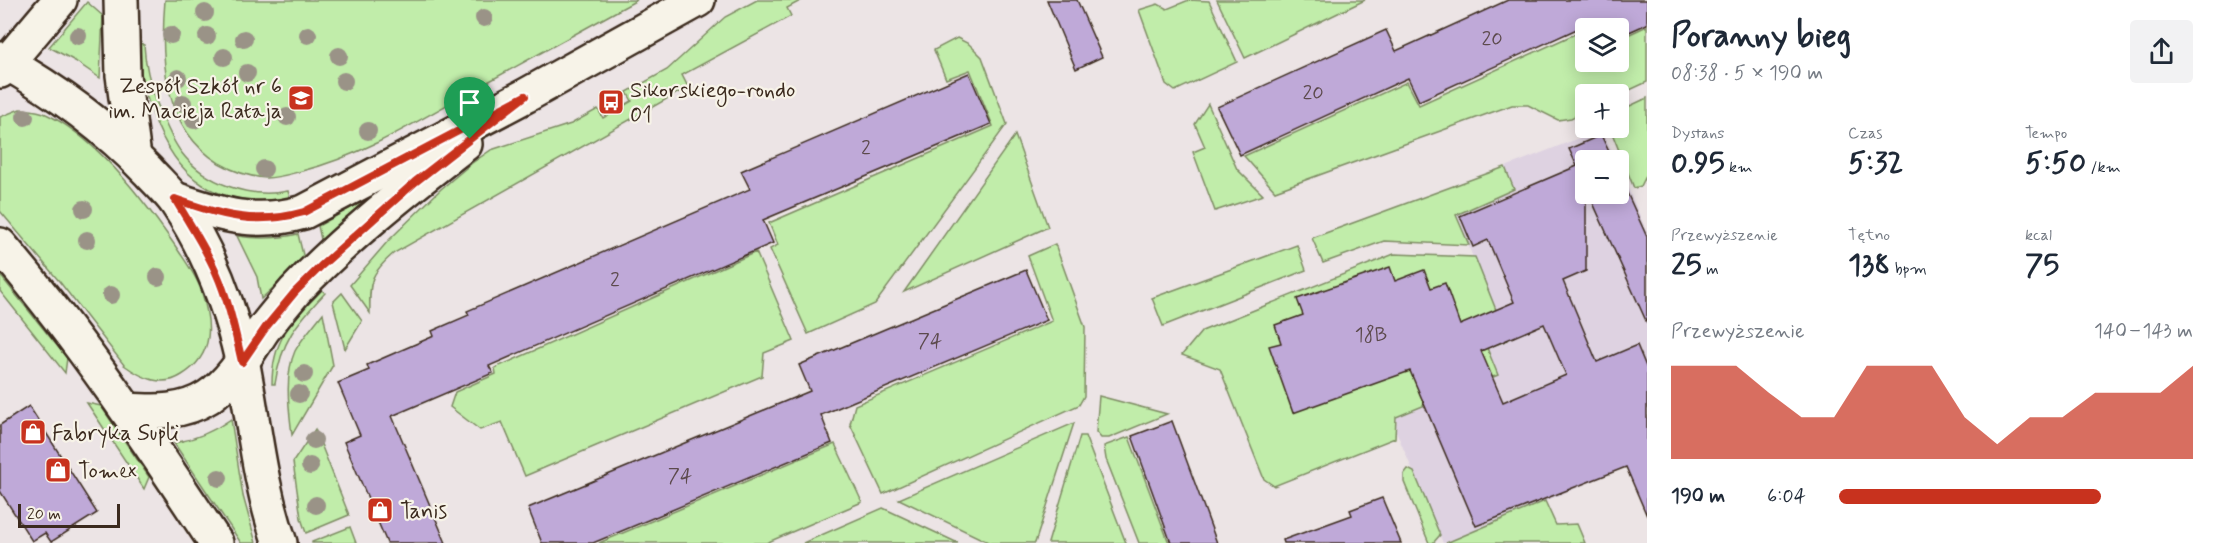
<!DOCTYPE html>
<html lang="pl">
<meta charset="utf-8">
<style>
body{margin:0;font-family:Mynerve,sans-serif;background:#f2f2f3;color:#1f2937;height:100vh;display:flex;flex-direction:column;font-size:22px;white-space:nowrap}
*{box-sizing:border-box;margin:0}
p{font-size:20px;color:#747a83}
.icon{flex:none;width:33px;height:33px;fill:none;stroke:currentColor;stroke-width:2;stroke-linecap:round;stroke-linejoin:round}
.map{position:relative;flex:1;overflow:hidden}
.drawer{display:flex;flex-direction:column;background:#fff;width:570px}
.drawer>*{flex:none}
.fabs{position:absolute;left:1575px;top:18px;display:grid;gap:12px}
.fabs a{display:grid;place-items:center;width:54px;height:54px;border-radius:6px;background:#fff;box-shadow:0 3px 15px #0003;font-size:30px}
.scale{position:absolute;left:18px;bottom:15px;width:102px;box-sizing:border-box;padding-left:6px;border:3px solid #3b2a1e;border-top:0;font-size:16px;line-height:21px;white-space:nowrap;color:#3b2a1e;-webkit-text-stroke:4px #f7f3e8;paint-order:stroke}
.pin{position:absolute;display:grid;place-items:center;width:51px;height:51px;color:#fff;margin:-62px -26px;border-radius:50% 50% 50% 0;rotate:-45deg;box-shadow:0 0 6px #0007}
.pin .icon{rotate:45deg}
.round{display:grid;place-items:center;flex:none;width:63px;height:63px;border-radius:6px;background:#f2f2f3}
.summary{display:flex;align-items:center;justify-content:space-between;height:102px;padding:0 24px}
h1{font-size:33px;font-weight:700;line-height:45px}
.metrics{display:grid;grid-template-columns:repeat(3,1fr);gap:9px;height:102px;padding:6px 24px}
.metrics div{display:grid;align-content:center}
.metrics b{font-size:30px;font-weight:700}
.metrics small{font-size:16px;font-weight:400}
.metrics p{font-size:16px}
.chart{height:168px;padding:12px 24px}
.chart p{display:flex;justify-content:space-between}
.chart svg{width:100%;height:108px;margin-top:6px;fill:#c8321e;opacity:.7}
ul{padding:0 24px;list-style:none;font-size:20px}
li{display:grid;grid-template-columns:96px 72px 1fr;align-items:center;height:45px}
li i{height:15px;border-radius:8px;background:#c8321e}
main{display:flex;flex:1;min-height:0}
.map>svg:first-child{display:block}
</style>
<main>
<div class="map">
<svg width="1647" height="543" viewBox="0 0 1647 543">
<rect width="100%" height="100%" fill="#ece4e5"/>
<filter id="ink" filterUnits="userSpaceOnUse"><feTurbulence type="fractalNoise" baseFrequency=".0167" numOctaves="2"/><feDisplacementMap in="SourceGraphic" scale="12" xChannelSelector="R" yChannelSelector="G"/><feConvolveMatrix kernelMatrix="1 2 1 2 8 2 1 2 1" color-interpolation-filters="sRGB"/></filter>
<g filter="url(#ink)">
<path fill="#ded2e1" d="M1602,129l14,31h-30v34h32l1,-27 28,65v226l-200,85h-4l-47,-112 1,-14 99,-40 -12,-31 20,-8 -57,-148z"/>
<g fill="#c1edaa" stroke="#7e8c64" stroke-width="1.5">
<path d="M165,0h472c-57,31 -114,63 -171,94 -53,30 -105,62 -164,77 -12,3 -24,7 -36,7 -17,-1 -33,-7 -47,-15 -56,-35 -59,-104 -54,-163z"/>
<path d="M757,0h45l-15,8 4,8 -109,59 6,12 -294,166c-24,21 -25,28 -24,60l-20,-28 38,-44 53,-52 31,-26 19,-13 80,-26 27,-15 5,9 29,-17 -5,-9 40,-22 58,-53z"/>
<path d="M1189,0l20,1 28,61 -62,29 -9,-7 -27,-74 19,-6 9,5z"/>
<path d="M1217,0h148l-120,58z"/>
<path d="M87,2l16,14 -3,62 -25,-17 -26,-14z"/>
<path d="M1647,26v56l-28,13 -33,-1 -1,17 -14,7 -13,2 -30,-15h-16l-237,86 -31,-35 163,-74 12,23 167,-76v33h32l1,-23z"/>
<path d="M957,38l12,6 13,13 25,67 -132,180 -67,30 -38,-85 8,-4 -9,-22 224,-97 -23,-56 -24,9 -12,-29z"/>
<path d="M136,40l8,5c1,20 6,39 13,58 7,17 13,34 24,49 24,32 69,47 107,39l2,8c-73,10 -114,-19 -138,-87 -10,-27 -14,-43 -16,-72z"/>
<path d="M1647,98v76l-6,12 -7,2 -24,-60h8l1,-17z"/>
<path d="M1208,104l29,65 26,26 -48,16 -22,-59 12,-5 -10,-23z"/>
<path d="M20,109c9,1 18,1 26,5 50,23 100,89 130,133 9,14 20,28 25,43 11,33 14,65 -19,85 -20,13 -40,3 -58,-10l-65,-84 -59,-70v-94z"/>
<path d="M1015,135l33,92 -144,65z"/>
<path d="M1505,167l9,22 -58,26 13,30 -85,-4 -61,22 -11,-25z"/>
<path d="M377,193l-55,51 -4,-18z"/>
<path d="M298,234l6,25 -43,40 -4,-22 -20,-41c20,3 41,3 61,-2z"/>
<path d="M1055,244l30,83 -1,69 -5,9 -196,89 -33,-70 5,-19 197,-84 -24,-65z"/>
<path d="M1297,245l9,25 -143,56 -11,-28z"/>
<path d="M756,252l38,89 -30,12 -2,23 -237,100 -23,-54 -22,8 -30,-23 5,-15 41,-18 -1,-6z"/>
<path d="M1394,254l81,3 33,83 -21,8 11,27 -102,42 -1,21 -121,48 -10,-7 -44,-110 -38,-14 20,-24z"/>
<path d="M0,275l67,83 -2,15 -65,-82z"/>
<path d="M322,290l3,3c-29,31 -44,48 -50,91h-3c0,-46 20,-63 50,-94z"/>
<path d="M342,293l20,28 -17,28 -12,-47z"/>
<path d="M323,313l10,52 -41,70c-3,-26 -8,-59 3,-84 7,-13 19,-26 28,-38z"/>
<path d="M1099,396l68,18 -58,24h-8l-5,-6z"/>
<path d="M87,403l14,3 48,71 -5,12z"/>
<path d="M231,419l12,77 13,47h-15l-67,-100c22,-4 39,-11 57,-24z"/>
<path d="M1074,423l-39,120h-45l-91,-44z"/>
<path d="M315,429l34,86 -43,18 -5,-15 -8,-56z"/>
<path d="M1080,436h5l41,107h-78z"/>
<path d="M1129,437l40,106h-30l-33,-84 -2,-13z"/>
<path d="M835,444l27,58 -96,41h-167z"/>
<path d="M1408,469l6,3 26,63 -7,8h-4l-25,-61v-8z"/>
<path d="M1545,501l11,24 21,-1 8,19h-139z"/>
<path d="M883,508l75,35h-155z"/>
<path d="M350,527l6,16h-44v-1z"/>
</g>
<g fill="#bfa9d8" stroke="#3b2a1e" stroke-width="1.5" fill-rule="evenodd">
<path d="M1047,0h30l25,57 -26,12z"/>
<path d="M1508,0h139v24l-29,13v-9h-39l-160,73 -11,-23 -168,77 -23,-48 169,-77 10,21z"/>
<path d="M969,73l22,51 -228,96 10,23 -284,123 4,7 -101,43 54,127h-59l-43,-101 16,-7 -22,-52 31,-13 -2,-5 67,-29 -2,-5 37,-16 -2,-4 283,-122 -9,-18z"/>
<path d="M1601,135l12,25h-27v111l-23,10 34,81 40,-17 10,24v147l-21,-49 -150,59 -66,-155 -117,42 -24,-67 12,-3 -6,-18 28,-10 -6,-16 93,-32 5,14 29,-11 7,18 14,-5 15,42 54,-23 -26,-62 -15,7 -13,-31 117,-50 -8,-17zM1544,324l22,51 -63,27 -22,-51z"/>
<path d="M1618,173l29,64v86l-58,-129h29z"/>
<path d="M1026,270l21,50 -226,95 11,28 -239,100h-51l-14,-35 282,-117 -11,-26z"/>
<path d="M29,406l68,107 -46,29 -6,-9 -13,8 -32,-50v-66z"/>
<path d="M1172,421l45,122h-46l-39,-107z"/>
<path d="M1382,498l19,45h-117l-1,-3 69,-25 -2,-5z"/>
</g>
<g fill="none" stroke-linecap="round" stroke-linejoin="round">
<defs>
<g id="minor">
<path d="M121,0l2,75 11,82"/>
<path d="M0,59c55,31 105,67 148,112 9,10 20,20 28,31 33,49 53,101 66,158 12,61 17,124 38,183"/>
<path d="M0,71l60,-71"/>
<path d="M175,199c47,16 80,27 129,13l221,-116 173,-96"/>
<path d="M0,245c80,93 148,195 216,298"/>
<path d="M128,410c28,2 55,3 80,-13 25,-17 39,-43 55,-67 10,-13 21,-26 32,-39 49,-52 113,-103 170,-147"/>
</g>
</defs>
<use href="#minor" stroke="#3b2a1e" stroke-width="38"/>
<use href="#minor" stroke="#f7f3e8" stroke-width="33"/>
</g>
<g fill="#9a9387">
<circle cx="205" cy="13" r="9"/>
<circle cx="484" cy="18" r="9"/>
<circle cx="171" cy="35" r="9"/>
<circle cx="308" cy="35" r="9"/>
<circle cx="78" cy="36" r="9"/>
<circle cx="207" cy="36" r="9"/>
<circle cx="244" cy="39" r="9"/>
<circle cx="339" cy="56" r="9"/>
<circle cx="224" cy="57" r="9"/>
<circle cx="247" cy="73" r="9"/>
<circle cx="178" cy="78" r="9"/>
<circle cx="344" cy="81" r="9"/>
<circle cx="183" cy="103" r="9"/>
<circle cx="25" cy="117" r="9"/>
<circle cx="287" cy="117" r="9"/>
<circle cx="194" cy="120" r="9"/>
<circle cx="368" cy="131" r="9"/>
<circle cx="264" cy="169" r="9"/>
<circle cx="84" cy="209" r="9"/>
<circle cx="87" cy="240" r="9"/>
<circle cx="158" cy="277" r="9"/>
<circle cx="111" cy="295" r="9"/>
<circle cx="304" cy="374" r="9"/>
<circle cx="299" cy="394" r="9"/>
<circle cx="314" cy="440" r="9"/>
<circle cx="310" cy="466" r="9"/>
<circle cx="219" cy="478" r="9"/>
<circle cx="316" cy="505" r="9"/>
</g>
</g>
<g fill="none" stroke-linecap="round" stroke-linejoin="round" filter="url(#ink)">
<defs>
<path id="route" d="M525,96l-110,86 -94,84 -26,26 -29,35 -24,35c-7,-30 -13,-61 -26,-90 -11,-25 -27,-49 -41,-73 47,16 79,27 129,13z"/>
</defs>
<use href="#route" stroke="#fff" stroke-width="12"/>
<use href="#route" stroke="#c8321e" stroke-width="8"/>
</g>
<defs>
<symbol id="school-square" viewBox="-11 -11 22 22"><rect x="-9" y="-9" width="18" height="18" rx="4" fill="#c8321e" stroke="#f7f3e8"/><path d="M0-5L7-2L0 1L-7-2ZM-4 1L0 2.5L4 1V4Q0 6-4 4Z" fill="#fff"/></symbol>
<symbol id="bus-square" viewBox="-11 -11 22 22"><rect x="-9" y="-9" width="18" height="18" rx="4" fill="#c8321e" stroke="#f7f3e8"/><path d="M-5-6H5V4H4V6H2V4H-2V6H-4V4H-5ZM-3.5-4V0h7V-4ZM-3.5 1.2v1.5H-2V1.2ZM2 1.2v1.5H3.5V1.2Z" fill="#fff"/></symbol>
<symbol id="shop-square" viewBox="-11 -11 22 22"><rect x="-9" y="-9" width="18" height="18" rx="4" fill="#c8321e" stroke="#f7f3e8"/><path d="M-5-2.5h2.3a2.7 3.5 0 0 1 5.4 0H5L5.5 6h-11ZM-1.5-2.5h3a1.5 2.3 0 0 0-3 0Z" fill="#fff"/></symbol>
</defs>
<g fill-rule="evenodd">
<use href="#school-square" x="286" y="83" width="30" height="30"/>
<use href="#bus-square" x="596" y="87" width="30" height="30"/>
<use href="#shop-square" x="18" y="417" width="30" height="30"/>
<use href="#shop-square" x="43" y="455" width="30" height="30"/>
<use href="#shop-square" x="365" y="495" width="30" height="30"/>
</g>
<g text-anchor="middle" stroke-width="4.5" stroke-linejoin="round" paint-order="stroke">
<g font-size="20" fill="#5c4a4c">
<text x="1492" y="45">20</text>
<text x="1313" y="99">20</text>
<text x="866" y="154">2</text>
<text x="615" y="286">2</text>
<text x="1371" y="341">18B</text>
<text x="930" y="347">74</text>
<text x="680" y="482">74</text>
</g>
<g font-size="22" fill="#3b2a1e" stroke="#f7f3e8" text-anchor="start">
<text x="282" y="93" text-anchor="end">Zespół Szkół nr 6<tspan x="282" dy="25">im. Macieja Rataja</tspan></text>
<text x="630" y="97">Sikorskiego-rondo<tspan x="630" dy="25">01</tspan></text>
<text x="52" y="440">Fabryka Supli</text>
<text x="78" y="478">Tomex</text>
<text x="400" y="518">Tanis</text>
</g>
</g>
</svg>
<div class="fabs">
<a><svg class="icon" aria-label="layers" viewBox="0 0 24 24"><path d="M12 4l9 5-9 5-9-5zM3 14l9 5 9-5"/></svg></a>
<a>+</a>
<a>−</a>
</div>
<div class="scale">20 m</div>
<div class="pin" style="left:470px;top:139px;background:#1e9e55"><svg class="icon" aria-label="arrive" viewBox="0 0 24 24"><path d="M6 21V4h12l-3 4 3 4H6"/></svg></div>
</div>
<section class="drawer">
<div class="summary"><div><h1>Poranny bieg</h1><p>08:38 · 5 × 190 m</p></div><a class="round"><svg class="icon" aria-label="share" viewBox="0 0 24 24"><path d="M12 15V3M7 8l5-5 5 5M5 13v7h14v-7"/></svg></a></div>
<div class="metrics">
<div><p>Dystans</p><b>0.95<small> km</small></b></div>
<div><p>Czas</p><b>5:32</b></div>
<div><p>Tempo</p><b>5:50<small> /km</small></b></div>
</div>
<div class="metrics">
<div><p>Przewyższenie</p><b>25<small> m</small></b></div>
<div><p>Tętno</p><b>138<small> bpm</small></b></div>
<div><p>kcal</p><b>75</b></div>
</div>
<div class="chart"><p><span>Przewyższenie</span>140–143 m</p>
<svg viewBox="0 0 160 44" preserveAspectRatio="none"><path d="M0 44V6L10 6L20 6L30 17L40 27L50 27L60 6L70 6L80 6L90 27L100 38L110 27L120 27L130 17L140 17L150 17L160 6V44z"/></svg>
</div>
<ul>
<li><b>190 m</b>6:04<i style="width:74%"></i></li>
</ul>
</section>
</main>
